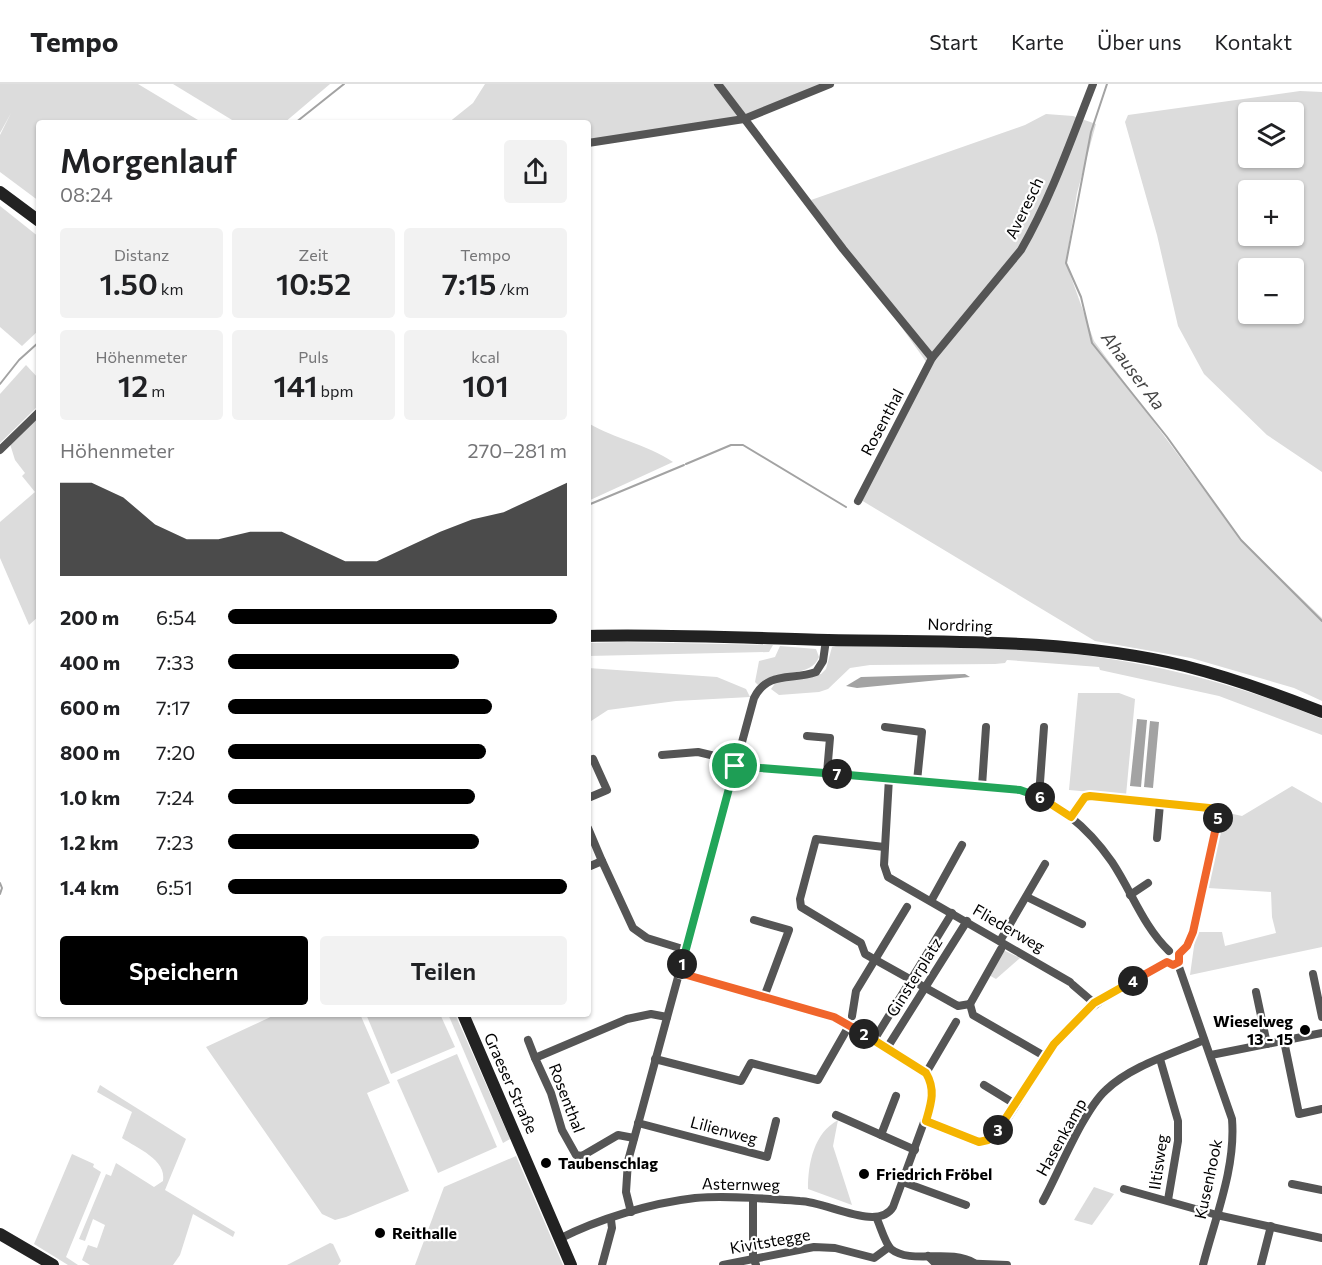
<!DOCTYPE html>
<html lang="de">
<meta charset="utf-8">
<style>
body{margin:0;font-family:Commissioner,sans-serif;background:#f2f2f2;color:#202124;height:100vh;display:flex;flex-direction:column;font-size:22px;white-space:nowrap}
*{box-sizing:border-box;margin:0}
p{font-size:20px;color:#757577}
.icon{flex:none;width:33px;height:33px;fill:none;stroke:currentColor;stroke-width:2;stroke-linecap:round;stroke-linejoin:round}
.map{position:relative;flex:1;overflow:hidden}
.panel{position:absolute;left:36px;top:36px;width:555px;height:897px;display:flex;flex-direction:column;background:#fff;border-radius:6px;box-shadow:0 2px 4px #0004}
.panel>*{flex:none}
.buttons{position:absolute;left:1238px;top:18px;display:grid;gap:12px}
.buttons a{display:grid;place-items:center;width:66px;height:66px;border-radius:6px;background:#fff;box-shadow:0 2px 4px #0004;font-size:30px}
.pin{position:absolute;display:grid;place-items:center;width:51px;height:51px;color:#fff;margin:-26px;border:3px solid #fff;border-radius:50%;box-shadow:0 2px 6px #0007}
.km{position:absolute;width:30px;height:30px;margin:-15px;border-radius:50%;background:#222;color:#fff;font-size:16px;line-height:30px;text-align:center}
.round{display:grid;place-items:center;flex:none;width:63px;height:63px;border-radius:6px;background:#f2f2f2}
.summary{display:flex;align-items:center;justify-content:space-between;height:102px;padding:0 24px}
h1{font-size:33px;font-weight:600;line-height:45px}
.stats{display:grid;grid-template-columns:repeat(3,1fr);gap:9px;height:102px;padding:6px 24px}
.stats div{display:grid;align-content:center;border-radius:6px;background:#f2f2f2;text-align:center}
.stats b{font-size:30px;font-weight:600}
.stats small{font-size:16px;font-weight:400}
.stats p{font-size:16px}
.chart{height:168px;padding:12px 24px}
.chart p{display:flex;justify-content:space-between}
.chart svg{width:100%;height:108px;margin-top:6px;fill:#000;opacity:.7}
.cta{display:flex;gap:12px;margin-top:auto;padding:12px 24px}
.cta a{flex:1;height:69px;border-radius:6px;background:#000;color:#fff;font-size:24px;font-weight:600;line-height:69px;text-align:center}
.cta a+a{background:#f2f2f2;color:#202124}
ul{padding:0 24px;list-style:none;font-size:20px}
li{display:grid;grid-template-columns:96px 72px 1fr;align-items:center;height:45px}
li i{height:15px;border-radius:8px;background:#000}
header{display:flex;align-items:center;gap:36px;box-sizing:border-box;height:84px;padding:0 30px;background:#fff;border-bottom:2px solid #e0e0e0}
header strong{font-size:28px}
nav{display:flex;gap:33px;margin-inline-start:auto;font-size:21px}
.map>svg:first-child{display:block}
</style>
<header>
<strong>Tempo</strong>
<nav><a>Start</a><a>Karte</a><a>Über uns</a><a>Kontakt</a></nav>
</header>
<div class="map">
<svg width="1322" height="1181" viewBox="0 0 1322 1181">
<rect width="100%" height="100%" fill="#fff"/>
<g fill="#dcdcdc" fill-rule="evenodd">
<path d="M0,0h138l65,39h-164v78l-39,-29v-37l11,-22 -11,20z"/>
<path d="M173,0h157l-46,39h-47z"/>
<path d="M485,0h342l-85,37 -154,21v-19h-140l25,-20z"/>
<path d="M1300,7l22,1v380l-55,-37 -63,-61 -26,-48 -21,-91 -32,-113 3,-7zM1293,28v46h-45v-46zM1293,106v46h-45v-46zM1248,184h45v46h-45z"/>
<path d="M1046,30l27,2 23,8 -19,69 -11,70 28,78 147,199 81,78v83l-28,-13 -103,-30 -96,-17 -234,-141 66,-137 -116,-163 214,-75z"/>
<path d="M0,122l39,31v93l-17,16 -22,-19z"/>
<path d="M26,281l13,14v26l-39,38v-49z"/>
<path d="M39,333v199l-10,9 -29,-67v-36l35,-30 -13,-16 3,-3 -10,-13 -5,-16z"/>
<path d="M588,339c29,17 56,20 85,39l-85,39z"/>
<path d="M623,558l150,3 -4,7 -181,4v-13z"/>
<path d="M780,562l36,3 3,8c-9,23 -45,10 -61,28l-3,-3 4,-21 16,-4z"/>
<path d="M836,562c52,2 103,0 155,2 114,3 226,27 331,71v16l-103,-39 -119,-26 -1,-3 -92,-7 -2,3 -10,1 -125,1 -20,3 -22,21 -9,3 -40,3 -8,-6 5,-7 45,-8 5,-5 6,-22z"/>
<path d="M588,584l129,9 29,12 4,8 -74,4 -68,9 -20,13z"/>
<path d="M1078,609h41l16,6 -9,96 -57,-5z"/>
<path d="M1292,702l30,17v144l-132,28 6,-43h26l3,14 51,-13 -4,-16 -1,-25 -63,-4 16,-76 18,4z"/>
<path d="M1001,865l19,9 -24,21 -9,-5z"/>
<path d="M277,930h83l30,69 -23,10 42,98 -63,26 -11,3 -13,-6 -116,-167z"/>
<path d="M366,930h74l15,33 -64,27z"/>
<path d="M448,930h7l55,125 -7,4z"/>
<path d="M457,970l40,93 -59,26 -41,-93z"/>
<path d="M100,1001l86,54 -21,51 70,42 -2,5 -40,-23 -13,41 -7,10h-83l-8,-5 6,-15 9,3 8,-23 -12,-6 -8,22 -6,-2 27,-65 5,2 5,-13 38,24 9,-6c4,-21 -26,-33 -41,-43l10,-26 -35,-20z"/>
<path d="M838,1036l-5,26 19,59 -44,-16c0,-26 6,-56 30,-69z"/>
<path d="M72,1070l22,10 -1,3 8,5 -35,85 12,8h-10l-34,-21z"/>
<path d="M516,1072l47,109h-148l29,-78z"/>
<path d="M1094,1103l20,7 -22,31 -18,-5z"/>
<path d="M330,1159l3,1 8,17 -3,4h-51z"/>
</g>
<g fill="#a3a3a3">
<path d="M965,590l5,3 -113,11 -11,-2 15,-9z"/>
<path d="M1137,635l10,1 -6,67 -11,-1z"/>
<path d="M1150,637l9,1 -6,66 -9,-1z"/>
</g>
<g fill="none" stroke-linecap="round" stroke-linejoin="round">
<g stroke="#a3a3a3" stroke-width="2">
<path d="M1107,0l-16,48 -25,131 15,34 11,46 75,94 74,103 81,81"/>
<path d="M295,39l49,-39"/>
<path d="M37,276l2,2"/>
<path d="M0,300l19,-24 20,-18"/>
<path d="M686,380l45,-19h12l103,62"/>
<path d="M588,421l96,-40"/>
<path d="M0,799l2,5 -2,6"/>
</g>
<g stroke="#555" stroke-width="8">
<path d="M718,0l125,165 89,109"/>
<path d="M588,59l156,-24 86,-35"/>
<path d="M0,366l39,-38"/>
<path d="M858,417l74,-143 89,-108c30,-52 50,-110 72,-166"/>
<path d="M885,643l37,5 -5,49"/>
<path d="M807,652l23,2 -3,35"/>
<path d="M662,671l36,-3 38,9"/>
<path d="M735,682l285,24c38,12 69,39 92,72 20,30 31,64 57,89"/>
<path d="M889,694l-5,87 4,12 182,105"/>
<path d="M982,702l4,-59"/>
<path d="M1039,712l5,-69"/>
<path d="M588,714l19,-8 -14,-31"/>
<path d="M1071,733l14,-20 5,-1 129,13 -26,123 -6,14 -8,8"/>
<path d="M588,744l14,33"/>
<path d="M1157,754l3,-34"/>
<path d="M884,763l-68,-8 -16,60 1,8 60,36 4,11 93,52 12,-2"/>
<path d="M588,783l14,-6 31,67 14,10 39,12"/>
<path d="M1130,811l18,-12"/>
<path d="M1027,813l55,27"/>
<path d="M931,817l31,-56"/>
<path d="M754,836l35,10 -25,67"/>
<path d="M1000,857l45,-77"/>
<path d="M1178,880l54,155c4,49 -17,99 -29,146"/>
<path d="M1313,890l9,43"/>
<path d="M1073,901l21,18"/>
<path d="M1256,908l11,52"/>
<path d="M970,920l3,11 73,42"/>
<path d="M970,920l31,-55"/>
<path d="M852,932l4,-25 51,-84"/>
<path d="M528,956l7,18"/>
<path d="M874,956l78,-127"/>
<path d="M1284,957l15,73 23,-5"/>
<path d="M887,964l80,-127"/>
<path d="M1211,971l111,-22"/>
<path d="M655,975l86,22 10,-18 67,17 32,-56"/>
<path d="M1160,975l18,62v20l-10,59"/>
<path d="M926,989l30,-51"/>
<path d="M984,1001l31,19"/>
<path d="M836,1031l79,35"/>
<path d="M926,1037l53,21c7,-1 12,-2 16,-7 21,-23 38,-63 58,-89 29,-40 72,-60 114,-84"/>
<path d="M638,1039l129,34 9,-36"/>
<path d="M881,1051l15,-39"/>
<path d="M634,1054l-16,-3 -36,21 -6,-1 -14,-25 -11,-37 -16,-35 92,-39 24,-5 16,3"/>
<path d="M903,1098l63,23"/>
<path d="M1292,1100l30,6"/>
<path d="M1124,1105l93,26 105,23"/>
<path d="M753,1115v58l3,8"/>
<path d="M1043,1117c16,-29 40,-90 63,-111 25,-24 66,-36 98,-50"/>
<path d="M631,1128l-5,-20 2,-31 126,-463c14,-28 38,-17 62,-26l7,-11 3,-21"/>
<path d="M877,1135c4,9 8,24 14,30 20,16 59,-1 83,14"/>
<path d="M559,1155c39,-20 92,-36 136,-41 34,-3 71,1 105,3 28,1 78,31 93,6l38,-104v-21l-5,-9 -76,-49 -16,-7 -154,-44"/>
<path d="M928,1172l6,6 73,3"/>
<path d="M602,1181l10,-37 -1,-8"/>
<path d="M723,1181l91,-18 21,1 39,10 15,-11"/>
<path d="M1261,1181l10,-39"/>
</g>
<g stroke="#222" stroke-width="12">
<path d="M0,108l39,29"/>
<path d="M588,552c80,-2 160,2 240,4 119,2 240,-2 357,26 47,12 92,28 137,46"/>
<path d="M463,930l108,251"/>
<path d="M0,1150l53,31"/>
</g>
</g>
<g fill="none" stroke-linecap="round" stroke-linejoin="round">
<defs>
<path id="split-1" d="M682,880l53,-198"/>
<path id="split-2" d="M682,880l-2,9 154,44 30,17"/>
<path id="split-3" d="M864,950l62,39c10,17 5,31 0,48l53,21 9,-2 10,-10"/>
<path id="split-4" d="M998,1046l56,-86 40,-41 39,-22"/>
<path id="split-5" d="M1133,897l34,-19 6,3 6,-3v-8l8,-8 6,-14 25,-114"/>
<path id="split-6" d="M1040,713l31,20 14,-20 5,-1 129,13 -1,9"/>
<path id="split-7" d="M837,690l183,16 20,7"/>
<path id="split-8" d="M735,682l102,8"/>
</defs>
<use href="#split-1" stroke="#fff" stroke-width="12"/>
<use href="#split-2" stroke="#fff" stroke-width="12"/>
<use href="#split-3" stroke="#fff" stroke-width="12"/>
<use href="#split-4" stroke="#fff" stroke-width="12"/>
<use href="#split-5" stroke="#fff" stroke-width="12"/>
<use href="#split-6" stroke="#fff" stroke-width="12"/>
<use href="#split-7" stroke="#fff" stroke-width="12"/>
<use href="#split-8" stroke="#fff" stroke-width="12"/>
<use href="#split-1" stroke="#22a559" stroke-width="8"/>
<use href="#split-2" stroke="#f0652b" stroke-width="8"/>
<use href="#split-3" stroke="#f5b400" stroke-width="8"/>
<use href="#split-4" stroke="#f5b400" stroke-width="8"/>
<use href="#split-5" stroke="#f0652b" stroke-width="8"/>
<use href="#split-6" stroke="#f5b400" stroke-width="8"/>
<use href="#split-7" stroke="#22a559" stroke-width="8"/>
<use href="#split-8" stroke="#22a559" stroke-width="8"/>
</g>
<g fill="#000" stroke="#fff" stroke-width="2">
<circle cx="1305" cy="946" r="6"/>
<circle cx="546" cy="1079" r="6"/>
<circle cx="864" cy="1090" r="6"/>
<circle cx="380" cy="1149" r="6"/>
</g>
<g text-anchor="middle" stroke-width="4.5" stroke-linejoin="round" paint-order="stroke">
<g font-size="16" fill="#000" stroke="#fff">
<text transform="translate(1024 124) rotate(-64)" y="6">Averesch</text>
<text transform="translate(882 338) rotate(-62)" y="6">Rosenthal</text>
<text transform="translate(960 541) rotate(2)" y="6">Nordring</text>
<text transform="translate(1009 844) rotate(30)" y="6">Fliederweg</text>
<text transform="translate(914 893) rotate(-58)" y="6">Ginsterplatz</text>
<text transform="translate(511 999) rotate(66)" y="6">Graeser Straße</text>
<text transform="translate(567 1014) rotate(69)" y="6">Rosenthal</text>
<text transform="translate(724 1046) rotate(15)" y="6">Lilienweg</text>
<text transform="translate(1061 1053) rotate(-61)" y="6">Hasenkamp</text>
<text transform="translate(1158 1078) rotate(-82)" y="6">Iltisweg</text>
<text transform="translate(1208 1095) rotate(-78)" y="6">Kusenhook</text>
<text transform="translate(741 1100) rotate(1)" y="6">Asternweg</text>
<text transform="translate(770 1157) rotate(-10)" y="6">Kivitstegge</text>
</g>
<g font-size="16" font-weight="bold" fill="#000" stroke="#fff" text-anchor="start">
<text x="1293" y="943" text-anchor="end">Wieselweg<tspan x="1293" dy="18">13 - 15</tspan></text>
<text x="558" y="1085">Taubenschlag</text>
<text x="876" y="1096">Friedrich Fröbel</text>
<text x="392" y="1155">Reithalle</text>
</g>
<g font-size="18" font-style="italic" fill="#444" stroke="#fff">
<text transform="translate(1133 287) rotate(53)" y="6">Ahauser Aa</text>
</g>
</g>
</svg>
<div class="buttons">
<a><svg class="icon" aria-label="layers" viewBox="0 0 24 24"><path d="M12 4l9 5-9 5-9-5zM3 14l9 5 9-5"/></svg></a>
<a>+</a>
<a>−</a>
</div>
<div class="pin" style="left:735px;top:682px;background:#1e9e55"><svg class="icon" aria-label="arrive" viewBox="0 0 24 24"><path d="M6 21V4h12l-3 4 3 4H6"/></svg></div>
<b class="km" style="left:682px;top:880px">1</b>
<b class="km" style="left:864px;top:950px">2</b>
<b class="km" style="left:998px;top:1046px">3</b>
<b class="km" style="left:1133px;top:897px">4</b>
<b class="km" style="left:1218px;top:734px">5</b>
<b class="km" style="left:1040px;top:713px">6</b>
<b class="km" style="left:837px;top:690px">7</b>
<section class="panel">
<div class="summary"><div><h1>Morgenlauf</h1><p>08:24</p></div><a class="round"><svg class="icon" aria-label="share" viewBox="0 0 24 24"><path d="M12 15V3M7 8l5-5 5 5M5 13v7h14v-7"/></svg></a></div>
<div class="stats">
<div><p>Distanz</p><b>1.50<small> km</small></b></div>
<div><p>Zeit</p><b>10:52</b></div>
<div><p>Tempo</p><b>7:15<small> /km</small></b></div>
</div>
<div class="stats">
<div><p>Höhenmeter</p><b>12<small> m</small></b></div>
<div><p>Puls</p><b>141<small> bpm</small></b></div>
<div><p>kcal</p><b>101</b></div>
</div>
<div class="chart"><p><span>Höhenmeter</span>270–281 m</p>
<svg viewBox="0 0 160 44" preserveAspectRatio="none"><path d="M0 44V6L10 6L20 12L30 23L40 29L50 29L60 26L70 26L80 32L90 38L100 38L110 32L120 26L130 21L140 18L150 12L160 6V44z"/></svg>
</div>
<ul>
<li><b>200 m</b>6:54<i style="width:97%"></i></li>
<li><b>400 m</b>7:33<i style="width:68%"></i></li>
<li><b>600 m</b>7:17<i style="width:78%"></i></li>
<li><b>800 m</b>7:20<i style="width:76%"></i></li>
<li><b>1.0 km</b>7:24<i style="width:73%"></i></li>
<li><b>1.2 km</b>7:23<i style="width:74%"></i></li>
<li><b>1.4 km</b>6:51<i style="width:100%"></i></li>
</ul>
<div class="cta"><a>Speichern</a><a>Teilen</a></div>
</section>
</div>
